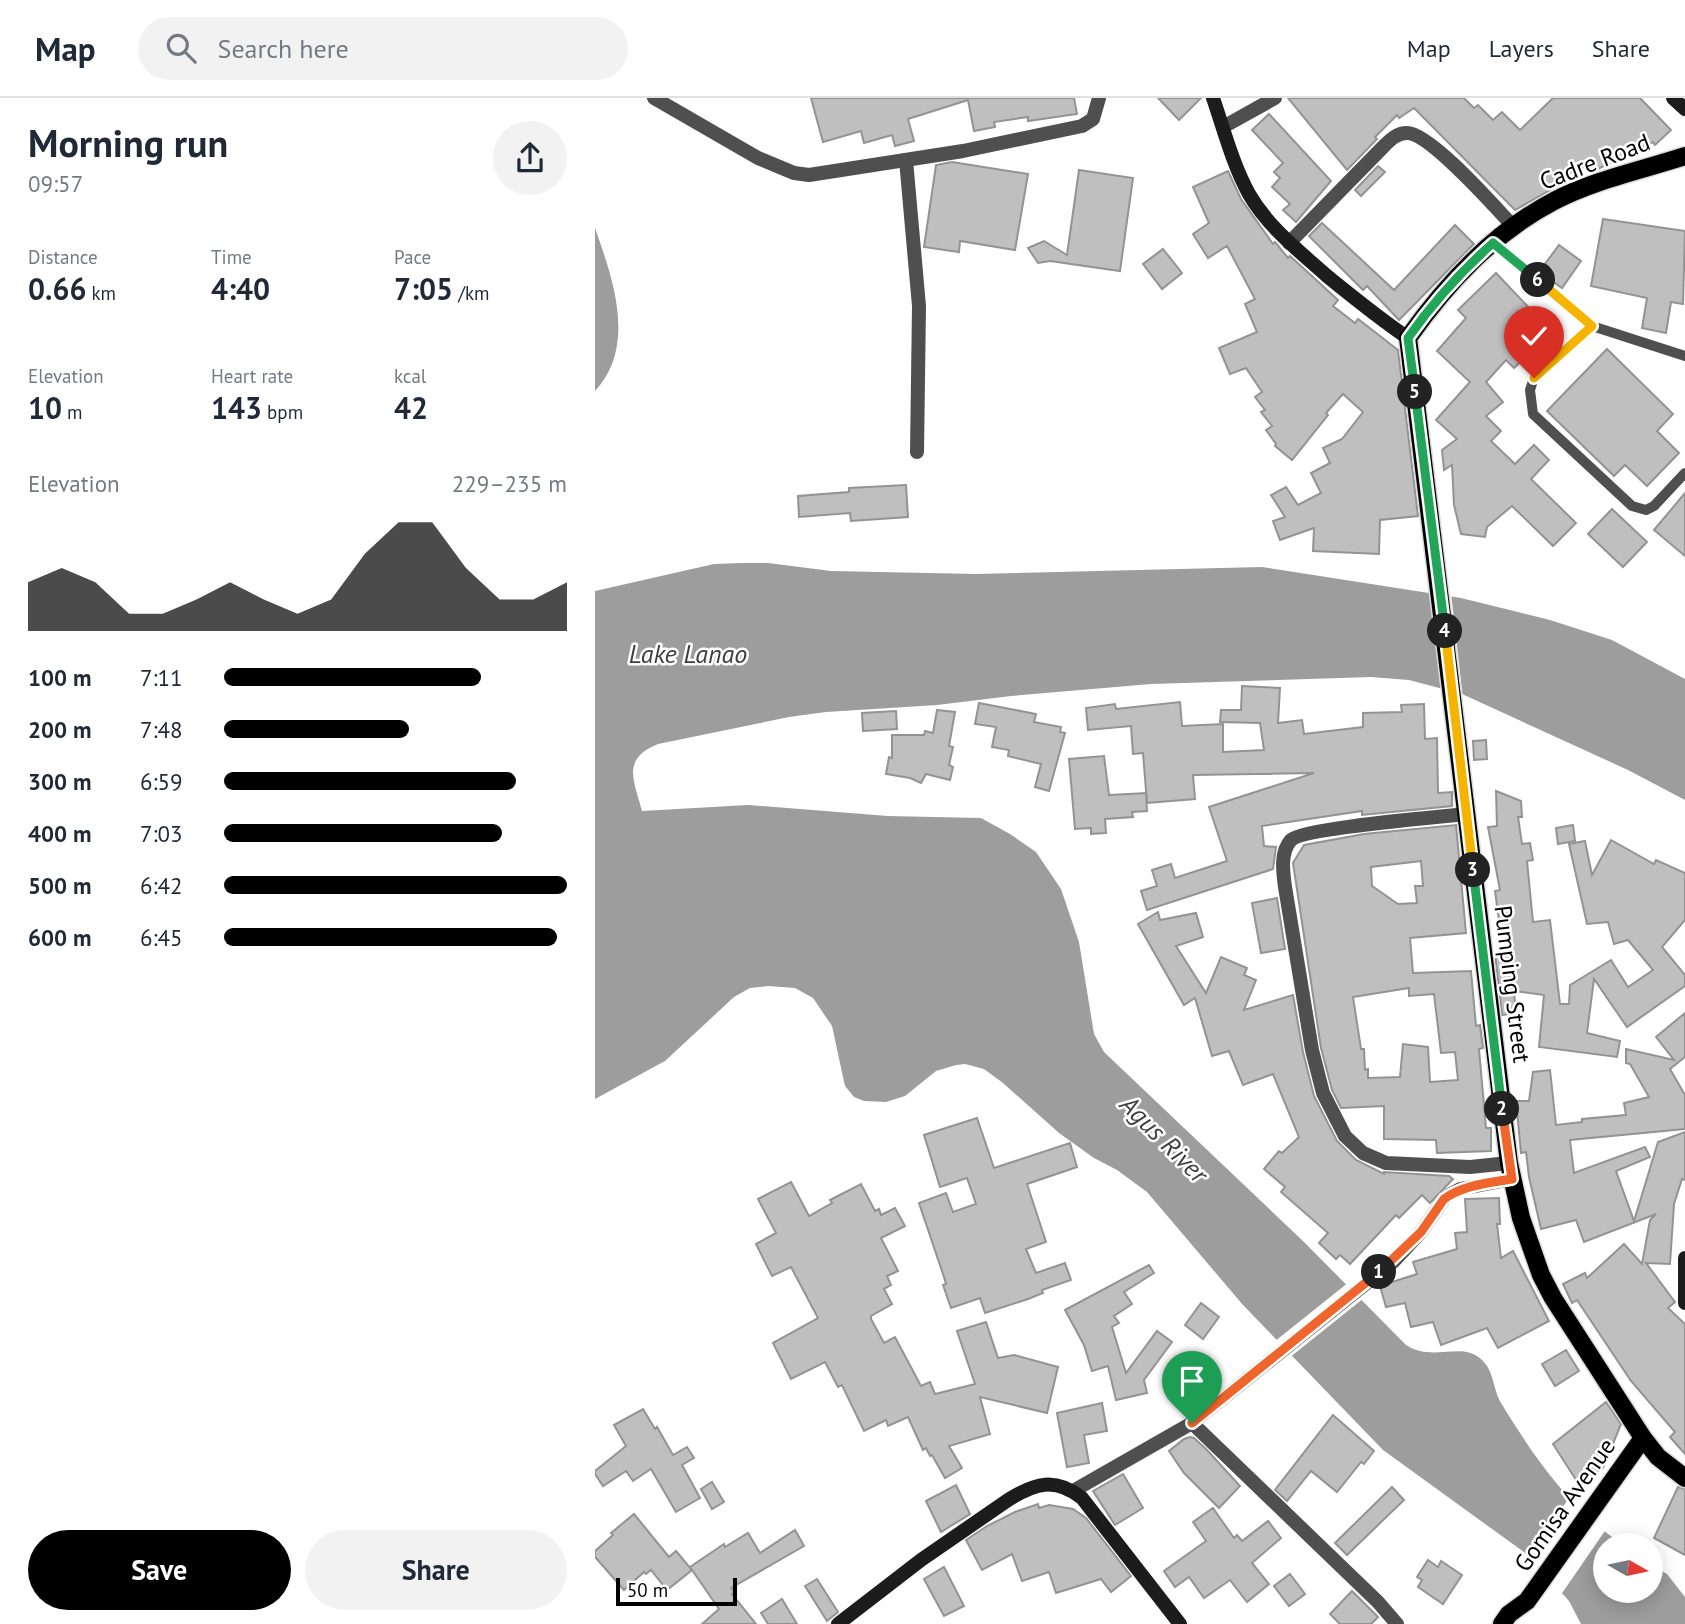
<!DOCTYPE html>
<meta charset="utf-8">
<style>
body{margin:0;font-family:"PT Sans",sans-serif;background:#f2f2f3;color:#1f2937;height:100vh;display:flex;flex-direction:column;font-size:26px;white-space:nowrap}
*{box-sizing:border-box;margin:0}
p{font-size:23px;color:#747a83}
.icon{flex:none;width:38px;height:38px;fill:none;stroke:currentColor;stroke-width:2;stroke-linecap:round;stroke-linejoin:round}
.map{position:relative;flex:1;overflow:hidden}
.side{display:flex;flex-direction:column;background:#fff;width:595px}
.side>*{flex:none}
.needle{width:46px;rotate:99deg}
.fabs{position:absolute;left:998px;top:1435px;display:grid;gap:14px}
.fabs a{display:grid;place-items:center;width:70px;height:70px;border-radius:50%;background:#fff;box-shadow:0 4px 18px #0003;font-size:35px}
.scale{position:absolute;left:21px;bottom:18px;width:121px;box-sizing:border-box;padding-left:7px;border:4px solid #000;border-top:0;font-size:19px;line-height:24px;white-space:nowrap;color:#000;-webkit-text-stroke:5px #fff;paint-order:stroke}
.pin{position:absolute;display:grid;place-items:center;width:60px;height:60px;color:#fff;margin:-72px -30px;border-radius:50% 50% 50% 0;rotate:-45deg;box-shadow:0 0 7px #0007}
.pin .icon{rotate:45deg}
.km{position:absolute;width:35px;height:35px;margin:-18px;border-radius:50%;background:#222;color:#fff;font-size:19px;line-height:35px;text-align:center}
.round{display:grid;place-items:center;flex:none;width:74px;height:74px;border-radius:37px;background:#f2f2f3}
.overview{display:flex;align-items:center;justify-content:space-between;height:119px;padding:0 28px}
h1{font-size:38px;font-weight:800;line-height:52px}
.figures{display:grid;grid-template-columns:repeat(3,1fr);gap:10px;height:119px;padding:7px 28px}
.figures div{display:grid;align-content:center}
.figures b{font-size:30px;font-weight:800}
.figures small{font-size:19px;font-weight:400}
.figures p{font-size:19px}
.chart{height:196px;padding:14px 28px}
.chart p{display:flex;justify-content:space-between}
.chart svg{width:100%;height:126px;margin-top:7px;fill:#000;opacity:.7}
.action{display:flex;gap:14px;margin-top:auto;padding:14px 28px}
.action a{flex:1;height:80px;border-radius:42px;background:#000;color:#fff;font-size:28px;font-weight:800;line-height:80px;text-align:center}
.action a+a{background:#f2f2f3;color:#1f2937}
ul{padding:0 28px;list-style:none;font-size:23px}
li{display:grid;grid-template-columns:112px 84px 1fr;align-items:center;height:52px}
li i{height:18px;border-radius:9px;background:#000}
header{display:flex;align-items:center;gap:42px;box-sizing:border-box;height:98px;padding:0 35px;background:#fff;border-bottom:2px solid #e0e1e3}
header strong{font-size:33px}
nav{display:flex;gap:38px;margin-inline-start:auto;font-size:24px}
.search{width:490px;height:63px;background:#f2f2f3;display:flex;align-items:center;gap:18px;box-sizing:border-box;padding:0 24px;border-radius:38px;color:#747a83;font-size:26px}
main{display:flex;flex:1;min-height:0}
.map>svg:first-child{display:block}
</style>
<header>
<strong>Map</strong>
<div class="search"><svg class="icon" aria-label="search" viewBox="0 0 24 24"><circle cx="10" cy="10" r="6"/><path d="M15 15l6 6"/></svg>Search here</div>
<nav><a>Map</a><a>Layers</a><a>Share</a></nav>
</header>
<main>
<section class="side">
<div class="overview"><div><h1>Morning run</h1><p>09:57</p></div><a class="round"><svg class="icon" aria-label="share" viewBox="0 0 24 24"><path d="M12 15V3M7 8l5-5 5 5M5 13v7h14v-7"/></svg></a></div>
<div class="figures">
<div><p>Distance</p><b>0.66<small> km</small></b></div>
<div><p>Time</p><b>4:40</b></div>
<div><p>Pace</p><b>7:05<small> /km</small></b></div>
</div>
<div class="figures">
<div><p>Elevation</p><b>10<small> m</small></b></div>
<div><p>Heart rate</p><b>143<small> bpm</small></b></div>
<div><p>kcal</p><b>42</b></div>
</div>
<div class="chart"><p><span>Elevation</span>229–235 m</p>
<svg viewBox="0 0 160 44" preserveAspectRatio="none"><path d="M0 44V27L10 22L20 27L30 38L40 38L50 33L60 27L70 33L80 38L90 33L100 17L110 6L120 6L130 22L140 33L150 33L160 27V44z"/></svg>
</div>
<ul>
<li><b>100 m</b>7:11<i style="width:75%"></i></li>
<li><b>200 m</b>7:48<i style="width:54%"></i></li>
<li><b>300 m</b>6:59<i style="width:85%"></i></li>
<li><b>400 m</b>7:03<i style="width:81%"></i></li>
<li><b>500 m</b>6:42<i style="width:100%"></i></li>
<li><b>600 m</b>6:45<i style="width:97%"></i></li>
</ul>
<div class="action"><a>Save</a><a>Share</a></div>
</section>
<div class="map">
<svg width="1090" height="1526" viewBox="0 0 1090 1526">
<rect width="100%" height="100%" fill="#fff"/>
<g fill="#9d9d9d">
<path d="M0,130c18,51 42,118 0,163z"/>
<path d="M146,465h27l63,8 145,3 286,-7 199,31 89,22 62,20 73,39v121l-57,-30 -166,-76 -53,-14 -38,-3 -220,7 -140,12 -74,9 -111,7 -37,5 -131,27c-37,15 -24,36 -16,67l106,-6 140,11 93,2 29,16 26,18 25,37 18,53 15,92 10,18 200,190 102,103c28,18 56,-5 76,15 12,11 11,29 19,43 33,54 69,106 122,142h-18v46h45v-27l17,10 18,23v27h-104l-12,-23 -41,-46 -145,-105 -140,-145 -96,-113 -30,-22 -23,-12 -35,-25 -56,-50 -19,-14 -19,-5 -9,1 -20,6 -31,25 -19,6 -22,-1 -10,-4 -9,-11 -13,-60 -19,-28 -18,-10 -27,-2 -18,2 -16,9 -69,64 -70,38v-508l119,-27z"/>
</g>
<g fill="#fff">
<path d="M834,491l22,4 12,106 -22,-7z"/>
<path d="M754,1184l15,16 -75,60 -15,-16z"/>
<path d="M976,1397l36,33 -47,68 -33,-37z"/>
</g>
<g fill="#bfbfbf" stroke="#939393" stroke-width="2" fill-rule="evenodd">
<path d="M216,0h263l3,16 -49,7v-4l-34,5 1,5 -21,4 -6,-31 -60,19 6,22 -19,5 -3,-11 -28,8 -3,-12 -38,11z"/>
<path d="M563,0h43l-22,22z"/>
<path d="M693,0h176l10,10 4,-3 15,15 9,-8 18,18 33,-32h87l31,32 -16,15 -2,-3 -57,28 -4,-7 -36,17 3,4 -7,5 -37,21 -101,-102 -15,10 -2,-3 -22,22 2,2 -30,31z"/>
<path d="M674,16l62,67 -35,41 -13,-12 7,-6 -18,-17 8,-9 -6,-6 9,-9 -31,-33z"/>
<path d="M357,64l76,12 -13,76 -55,-9 -1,11 -35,-5 12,-82z"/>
<path d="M783,68l7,6 -24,24 -6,-6z"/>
<path d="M484,72l54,8 -13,93 -70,-10 -12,2 -10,-15 16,-7 23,14z"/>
<path d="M633,73l13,28 32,45 2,-2 13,16 2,-2 48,44 -5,6 22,17 3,-4 40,31 20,166 -38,4 -1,34 -66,-3 1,-23 -34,12 -7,-19 12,-4 -14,-22 15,-8 12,18 23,-12 -10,-20 19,-10 -7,-15 19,-9 21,-27 -20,-18 -17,19 2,2 -36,45 -17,-14 1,-2 -10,-14 6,-4 -11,-14 4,-2 -10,-13 7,-5 -16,-24 -16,6 -11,-26 38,-16 -12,-28 10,-5 -28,-53 -19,12 -15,-24 16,-11 -16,-36z"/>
<path d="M1008,121l82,12 -2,73 -12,-2 -5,31 -24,-5 5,-30 -56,-12z"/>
<path d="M727,125l72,67 61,-65 19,19 -75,76 -32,-34 -4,4 -54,-54z"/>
<path d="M964,147l22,16 -19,27 -23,-16z"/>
<path d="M568,151l19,24 -20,16 -19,-25z"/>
<path d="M901,175l56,59 -38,36 -8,-8 -20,22 17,20 -17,14 15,15 -10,10 24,23 19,-19 15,15 -18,19 45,44 -23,23 -41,-40 -25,21 -2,10 -24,-3 -7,-29 -2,-40 -8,5 -2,-20 15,-11 -21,-19 34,-38 -33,-31 29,-33 -8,-8z"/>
<path d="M1012,251l66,65 -16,17 22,22 -32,33 -22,-21 -11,11 -67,-65z"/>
<path d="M311,387l2,32 -57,4 -1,-8 -51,4 -1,-21 51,-4v-4z"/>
<path d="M1090,395v63l-31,-26z"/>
<path d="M1017,411l35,33 -24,25 -35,-33z"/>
<path d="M647,588l38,2 -2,35 24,-3 2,14 59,-7v-14l39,-1 -1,-7 23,-1 1,35 12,-1 1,55 14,-1v14l-90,9v-4l-100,15 2,20 12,1 -3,22 -126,41 -6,-19 16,-5 -5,-16 19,-6 4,14 52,-17 -18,-54 105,-34 -121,2 2,24 -48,4 -4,-50 -10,1 -2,-28 -43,4 -2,-22 29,-4 1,5 64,-7 2,24 41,-2v28l41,-2 -4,-27 -40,-1 1,-12h20z"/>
<path d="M384,605l57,11 -2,8 27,5 -1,5 5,1 -16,58 -14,-4 6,-23 -33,-8 1,-6 -17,-3 4,-20 -21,-3z"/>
<path d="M342,612l18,2 -6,34 4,1 -4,18 4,2 -3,13 -24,-6 -5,9 -11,-5 -24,-4 3,-17 3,1v-23h32l1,-4 8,2z"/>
<path d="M301,613l1,18 -34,2 -1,-18z"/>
<path d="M891,642l1,19 -13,1 -1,-19z"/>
<path d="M509,658l5,39 37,-2 1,18 -15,1 1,5 -28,2 1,14 -15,1v-6l-16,1 -6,-70z"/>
<path d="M901,693l25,10 1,16h-4l4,27 8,-1 3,17 -6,1 6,61 17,-2 10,84h9l1,-19 41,-25 17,27 25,-17 -25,-30 -14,4 -6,-22 -21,2 -18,-80 16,-3 7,34 19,-35 43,24 2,-4 29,13v47l-23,27 23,28v11l-58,41 -33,-48 -7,54 33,8 -3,16 -78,-10 5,-52 -30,-4 2,22 -14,2 -7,-62 14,-2 -4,-32 -6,1 -4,-29 5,-1 -12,-63 9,-1z"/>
<path d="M861,727l10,108 -56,5 3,35 58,-2 5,55 4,-1 3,23 -4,1 7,79h5v23l-54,2 -1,-13 -52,-1v-33l-43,2 -9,-18 -11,-42 -28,-185 11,-18 60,-11zM826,763l2,25h-8l2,17 -19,1 -26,-18 -1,-19zM814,890v8l25,-2 7,59 14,-1 3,28 -28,2 -2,-35 -25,-3 -3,33 -32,1v-9l-3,1 -1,-21h-3l-8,-52z"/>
<path d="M978,727l2,16 -17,3 -2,-16z"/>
<path d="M682,800l8,51 -24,4 -9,-50z"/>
<path d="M563,814l2,8 36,-7 7,24 -27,9 30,47 15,-36 26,11 -3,7 12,5 -12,30 49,-15 10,57 11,44 23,45 19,19 28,14v-2l65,4 4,3 -23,24 -8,-8 -23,23 -3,-3 -46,49 -10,-9 -4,4 -17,-16 9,-10 -47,-41 4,-5 -21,-18 15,-18 3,2 17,-16 -26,-63 -30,11 -14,-34 -17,5 -17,-58 -11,7 -46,-81z"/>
<path d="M1090,915v44l-15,12 15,26v34l-115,11 4,33 71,-26 5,10 -34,14 18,50 24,-79 27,-10v48l-3,-1 -8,25 -4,60 -24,-1 29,39 -7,6 17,16v130l-15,-17 5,-5 -44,-51 -54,-81 -5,3 -9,-19 22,-11 2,5 37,-34 18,20 8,-44 6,-6 -72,28 -8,-22 -35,9 -12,-52 -3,-25 -5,1 -5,-52h13l4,-29 17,-2 6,55 26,-3v-3l44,-4 -2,-12 25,-6 -19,-33 -4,-1v-14l48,11 -18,-23z"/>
<path d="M382,1020l17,50 76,-25 7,24 -50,17 19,58 -20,7 10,24 29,-10 6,17 -29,10 1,3 -15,6 -43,14 -5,-15 -29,10 -8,-23 3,-1 -2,-7 -25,-74 27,-10 7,19 23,-8 -9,-26 -27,9 -16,-52z"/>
<path d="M196,1084l18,34 23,-13 -2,-3 31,-16 14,27 4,-2 2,6 14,-7 10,18 -24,12 17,33 -11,5 4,9 -7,4 8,15 -21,12v3l13,24 11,-6 26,49 9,-4 5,12 40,-10 -18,-53 29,-9 12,36 16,-3 44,12 -11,46 -67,-16 10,37 -41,12 13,22 -17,10 -13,-23 -2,1 -4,-8 -3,2 -15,-33 -20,9 -2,-6 -22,11 -22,-46 -4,2 -13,-25 -34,17 -18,-36 45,-25 -27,-51 -19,9 -16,-32 20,-11 -18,-34z"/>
<path d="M904,1100l1,26h-3l4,34 12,-7 36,70 -51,27 -11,-20 -46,17 -8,-23 -22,5 -6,-24 -19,4 -6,-21 37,-12 -4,-12 44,-13 -2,-16 12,-1 -2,-33z"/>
<path d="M554,1167l5,8 -30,19 8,12 -18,12 5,7 -7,4 14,46 31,-42 15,11 -28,38 3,13 -31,7 -8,-34 -16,5 -8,-26 -19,-35z"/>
<path d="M606,1205l18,14 -16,22 -18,-14z"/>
<path d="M971,1252l13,21 -24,15 -13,-22z"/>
<path d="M608,1271l13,12 -25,27 -13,-11z"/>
<path d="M1011,1304l15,22 -18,44 -25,15 -25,-39z"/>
<path d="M507,1305l5,28 -23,4 5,28 -22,4 -10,-54z"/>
<path d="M48,1311l12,20 2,-2 16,28 14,-8 7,11 -12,7 18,33 -24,14 -25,-43 -18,12 -7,-10 -23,15 -8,-12v-3l31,-25 -12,-21z"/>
<path d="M738,1317l41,36 -10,13 -3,-2 -24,30 -26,-21 -24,30 -12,-11z"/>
<path d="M595,1339l4,1 13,12 33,36 -21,22 -35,-35 -15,-22 15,-12z"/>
<path d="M528,1376l20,34 -28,17 -22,-34z"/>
<path d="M117,1384l12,20 -12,7 -11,-20z"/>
<path d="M361,1387l14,29 -29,18 -15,-31z"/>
<path d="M797,1389l12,13 -57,55 -12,-12z"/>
<path d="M1083,1389l7,2v66l-31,-17z"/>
<path d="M443,1406l1,4 10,-3 24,4 13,9 45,58 -20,16 -10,-13 -45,14 -7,-21 -27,9 -10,-27 -30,16 -16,-30 21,-14 28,-14z"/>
<path d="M618,1410l21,30 3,-3 5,6 26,-20 13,17 -29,25 17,21 -22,18 -17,-22 -26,18 -15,-21 -14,10 -11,-16 42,-30 -13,-19z"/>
<path d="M39,1416l35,43 7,-6 16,19 -25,20 -16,-20 -5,4 -2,-2 -20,18 -29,-33v-6l18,-16 -2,-2z"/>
<path d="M200,1432l9,16 -73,42 4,5 -3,1 24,30h-54l17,-15 -29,-42 34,-23 1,3 23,-14 12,20z"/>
<path d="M833,1462l10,7 3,-6 21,14 -19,29 -25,-17 4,-7 -5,-3z"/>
<path d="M349,1469l20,39 -20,10 -20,-37z"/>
<path d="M695,1476l15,20 -16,12 -15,-20z"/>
<path d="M222,1481l21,33 -11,9 -22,-35z"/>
<path d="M757,1493l26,26 -7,7h-31l-10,-10z"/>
<path d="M187,1501l15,25h-29l-7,-11z"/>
</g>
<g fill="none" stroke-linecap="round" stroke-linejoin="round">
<defs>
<g id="primary">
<path d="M1090,58c-43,14 -91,24 -131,45 -61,32 -107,82 -146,137l101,825 12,55 20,57 12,23 90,140 15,19 27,21"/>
<path d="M907,1526l7,-10 18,-13 116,-163"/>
</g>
</defs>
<use href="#primary" stroke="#dbdbdb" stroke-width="21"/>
<g stroke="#4f4f4f" stroke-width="10">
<path d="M898,145l99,83 93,30"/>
<path d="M997,228l-58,52 -4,12 3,24 99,92 14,4 8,-4 31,-33"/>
</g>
<g stroke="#4f4f4f" stroke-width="14">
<path d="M59,0l104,60 36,15 15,2 154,-24 119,-25 11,-7 6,-21"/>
<path d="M628,29l52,-29"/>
<path d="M311,62l13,146 -2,146"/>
<path d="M694,145l95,-97c6,-6 13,-13 23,-13 23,0 87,73 105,92"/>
<path d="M871,716c-26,3 -163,14 -175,26 -11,12 -8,32 -6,47l27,163 11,43 22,43 18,17 23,10 84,4 39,-4"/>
<path d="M597,1325l186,179 19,22"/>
<path d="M478,1393l119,-68 202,-162 27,-29 23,-33 7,-5 9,-5 52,-10"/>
</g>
<g stroke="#1c1c1c" stroke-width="14">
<path d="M618,0c11,32 20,67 36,96 19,33 50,57 78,82 27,22 53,43 81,62"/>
<path d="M1078,0l12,11"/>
<path d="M1090,1160v45"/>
<path d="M243,1526l83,-64 87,-60c27,-17 47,-23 74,-2l98,126"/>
</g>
<use href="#primary" stroke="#000" stroke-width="18"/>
</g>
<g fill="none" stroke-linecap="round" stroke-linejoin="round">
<defs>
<path id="split-1" d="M597,1325l187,-151"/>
<path id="split-2" d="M784,1174l42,-40 23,-33c19,-14 45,-16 68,-20l-10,-70"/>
<path id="split-3" d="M878,772l29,239"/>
<path id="split-4" d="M850,533l28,239"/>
<path id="split-5" d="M820,294l30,239"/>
<path id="split-6" d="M820,294l-7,-54c26,-37 51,-65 85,-95l45,37"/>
<path id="split-7" d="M939,280l58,-52 -54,-46"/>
</defs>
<use href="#split-1" stroke="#fff" stroke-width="14"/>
<use href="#split-2" stroke="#fff" stroke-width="14"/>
<use href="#split-3" stroke="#fff" stroke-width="14"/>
<use href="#split-4" stroke="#fff" stroke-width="14"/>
<use href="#split-5" stroke="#fff" stroke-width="14"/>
<use href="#split-6" stroke="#fff" stroke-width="14"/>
<use href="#split-7" stroke="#fff" stroke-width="14"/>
<use href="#split-1" stroke="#f0652b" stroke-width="9"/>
<use href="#split-2" stroke="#f0652b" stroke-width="9"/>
<use href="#split-3" stroke="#22a559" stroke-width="9"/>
<use href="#split-4" stroke="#f5b400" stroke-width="9"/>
<use href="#split-5" stroke="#22a559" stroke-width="9"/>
<use href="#split-6" stroke="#22a559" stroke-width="9"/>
<use href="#split-7" stroke="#f5b400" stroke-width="9"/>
</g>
<g text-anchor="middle" stroke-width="5" stroke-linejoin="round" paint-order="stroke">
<g font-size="24" fill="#000" stroke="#fff">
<text transform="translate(1000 64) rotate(-21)" y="8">Cadre Road</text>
<text transform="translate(917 886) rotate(83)" y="8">Pumping Street</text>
<text transform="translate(970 1407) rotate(-55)" y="8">Gomisa Avenue</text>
</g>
<g font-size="26" font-style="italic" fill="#3e3e3e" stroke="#fff">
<text x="93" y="565">Lake Lanao</text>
<text transform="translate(569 1041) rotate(45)" y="9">Agus River</text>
</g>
</g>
</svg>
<div class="fabs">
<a><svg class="needle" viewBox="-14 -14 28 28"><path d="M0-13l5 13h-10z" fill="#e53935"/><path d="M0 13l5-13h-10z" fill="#747a83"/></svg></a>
</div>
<div class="scale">50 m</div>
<div class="pin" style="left:597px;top:1325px;background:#1e9e55"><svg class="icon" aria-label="arrive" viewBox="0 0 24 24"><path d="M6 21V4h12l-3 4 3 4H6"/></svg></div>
<div class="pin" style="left:939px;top:280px;background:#d93025"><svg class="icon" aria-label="check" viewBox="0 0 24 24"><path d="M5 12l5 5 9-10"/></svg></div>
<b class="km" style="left:784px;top:1174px">1</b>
<b class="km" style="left:907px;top:1011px">2</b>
<b class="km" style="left:878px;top:772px">3</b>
<b class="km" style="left:850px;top:533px">4</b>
<b class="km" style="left:820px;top:294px">5</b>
<b class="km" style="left:943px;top:182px">6</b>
</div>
</main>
